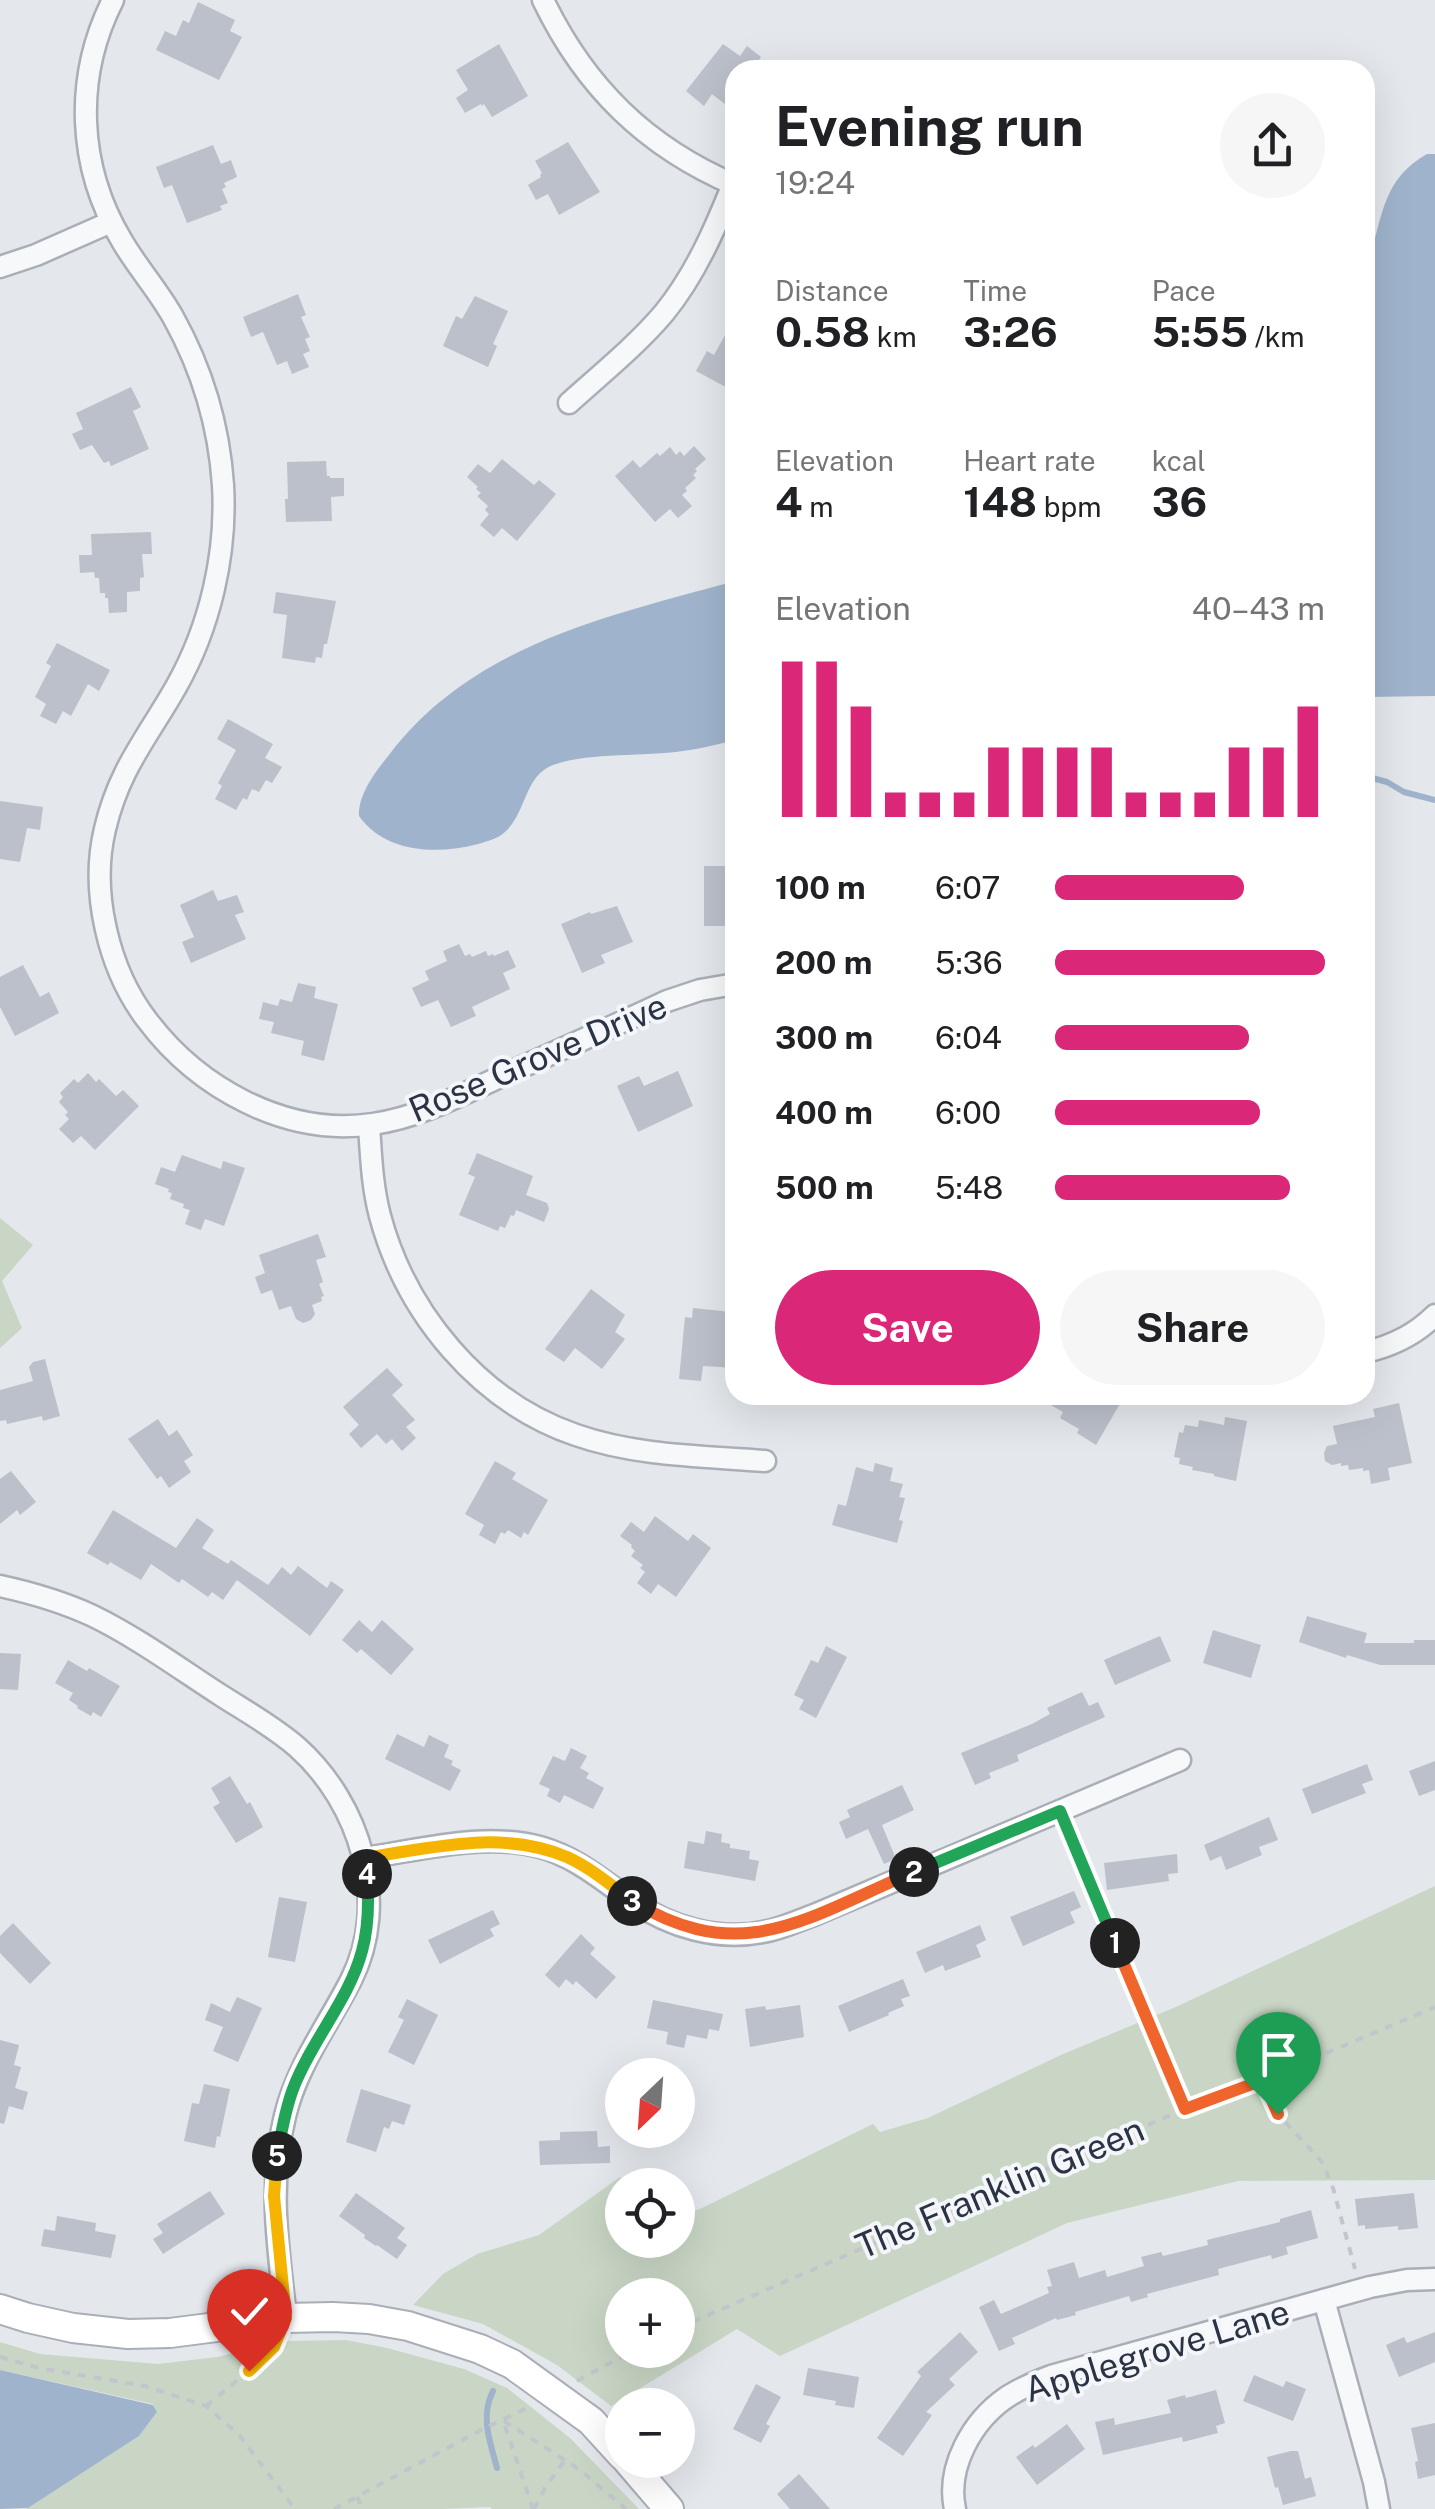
<!DOCTYPE html>
<meta charset="utf-8">
<style>
body{margin:0;font-family:"Public Sans",sans-serif;background:#f6f6f6;color:#202124;height:100vh;display:flex;flex-direction:column;font-size:38px;white-space:nowrap}
*{box-sizing:border-box;margin:0}
p{font-size:32px;color:#757577}
.icon{flex:none;width:55px;height:55px;fill:none;stroke:currentColor;stroke-width:2;stroke-linecap:round;stroke-linejoin:round}
.map{position:relative;flex:1;overflow:hidden}
.drawer{position:absolute;left:725px;top:60px;width:650px;height:1345px;display:flex;flex-direction:column;background:#fff;border-radius:30px;box-shadow:0 10px 40px #0002}
.drawer>*{flex:none}
.needle{width:65px;rotate:205deg}
.controls{position:absolute;left:605px;top:2058px;display:grid;gap:20px}
.controls a{display:grid;place-items:center;width:90px;height:90px;border-radius:50%;background:#fff;box-shadow:0 10px 40px #0002;font-size:50px}
.pin{position:absolute;display:grid;place-items:center;width:85px;height:85px;color:#fff;margin:-102px -42px;border-radius:50% 50% 50% 0;rotate:-45deg;box-shadow:0 0 10px #0007}
.pin .icon{rotate:45deg}
.km{position:absolute;width:50px;height:50px;margin:-25px;border-radius:50%;background:#222;color:#fff;font-size:28px;line-height:50px;text-align:center}
.round{display:grid;place-items:center;flex:none;width:105px;height:105px;border-radius:52px;background:#f6f6f6}
.overview{display:flex;align-items:center;justify-content:space-between;height:170px;padding:0 50px}
h1{font-size:55px;font-weight:700;line-height:75px}
.metrics{display:grid;grid-template-columns:repeat(3,1fr);gap:15px;height:170px;padding:10px 50px}
.metrics div{display:grid;align-content:center}
.metrics b{font-size:42px;font-weight:700}
.metrics small{font-size:28px;font-weight:400}
.metrics p{font-size:28px}
.chart{height:280px;padding:20px 50px}
.chart p{display:flex;justify-content:space-between}
.chart svg{width:100%;height:180px;margin-top:10px;stroke:#db2777;stroke-width:6}
.action{display:flex;gap:20px;margin-top:auto;padding:20px 50px}
.action a{flex:1;height:115px;border-radius:60px;background:#db2777;color:#fff;font-size:40px;font-weight:700;line-height:115px;text-align:center}
.action a+a{background:#f6f6f6;color:#202124}
ul{padding:0 50px;list-style:none;font-size:32px}
li{display:grid;grid-template-columns:160px 120px 1fr;align-items:center;height:75px}
li i{height:25px;border-radius:12px;background:#db2777}
.map>svg:first-child{display:block}
</style>
<div class="map">
<svg width="1435" height="2509" viewBox="0 0 1435 2509">
<rect width="100%" height="100%" fill="#e4e7ec"/>
<g fill="#c9d6c5" fill-rule="evenodd">
<path d="M0,1218l33,27 -31,36 20,47 -22,20z"/>
<path d="M1435,1886v294l-197,1 -171,42 -287,133 -43,-27 -126,77 -54,-41 -74,-41 -70,-19 30,-31 34,-20 62,-19 81,-58 7,8h-5v55h56v-23l24,-9 171,-84 7,8 48,-14 133,-63 117,-49zM678,2295v55h-56v-55z"/>
<path d="M346,2340l41,8 77,21 43,19 63,50 69,71h-147l-2,-2 -47,2h-417l113,-73 18,-24 -4,-8 -153,-34v-28l40,12 118,10 59,-7 70,-16z"/>
</g>
<g fill="#9fb4cc">
<path d="M1427,154h8v542l-70,1v-428c19,-47 13,-87 62,-115z"/>
<path d="M735,581v159c-17,4 -35,9 -52,11 -39,6 -94,1 -130,14 -29,11 -26,47 -48,67 -8,7 -17,9 -27,12 -41,11 -93,9 -119,-28 -1,-22 17,-45 30,-61 84,-111 220,-139 346,-174z"/>
<path d="M0,2370l153,35 4,7 -18,24 -111,72 -28,1z"/>
</g>
<g fill="none" stroke-linecap="round" stroke-linejoin="round">
<g stroke="#9fb4cc" stroke-width="6">
<path d="M1365,776l22,6 17,10 31,8"/>
<path d="M493,2391c-13,25 -3,51 4,77"/>
</g>
</g>
<g fill="#bbc0ca">
<path d="M198,2l37,18 -5,11 12,6 -23,43 -63,-30 9,-19 11,5 7,-16 6,3z"/>
<path d="M499,44l29,52 -36,21 -8,-13 -2,2 -1,-2 -16,9 -9,-15 12,-8 -12,-20z"/>
<path d="M723,44l17,12 7,-10 14,11 -7,10 3,3h-22v42l-23,-18 -8,12 -18,-15z"/>
<path d="M568,142l32,50 -41,23 -11,-21 -12,6 -8,-15 13,-8 -1,-2 2,-2 -7,-12z"/>
<path d="M213,145l8,19 10,-4 6,17 -13,6 2,4 -4,2 6,14 -8,3 2,4 -35,13 -15,-38 -8,3 -8,-21z"/>
<path d="M298,294l8,21 -5,2 9,20 -5,2 5,12 -7,3 6,13 -17,7 -5,-13 -10,4 -14,-33 -12,5 -8,-20z"/>
<path d="M475,296l33,15 -15,33 4,2 -9,21 -45,-21 13,-30 6,3z"/>
<path d="M735,317v75l-39,-21 11,-20 7,4z"/>
<path d="M131,387l10,20 -8,4 16,38 -38,17 -2,-5 -5,2 -12,-18 -12,5 -8,-16 11,-5 -7,-16z"/>
<path d="M694,446l12,13 -11,10 2,2 -4,4 3,3 -11,10 2,3 -5,4 10,11 -14,12 -8,-9 -15,13 -40,-46 18,-16 7,8 17,-15 3,3 10,-9 6,8 4,-4 4,5z"/>
<path d="M502,459l32,26 5,-5 17,14 -39,47 -15,-13 -8,9 -14,-12 9,-11 -4,-4 3,-4 -11,-10 4,-3 -5,-4 2,-2 -11,-10 11,-13 12,9z"/>
<path d="M326,461l1,15h3v2h14v18l-13,1 1,24 -46,1 -1,-23h3l-1,-37z"/>
<path d="M151,532l1,22h-10l2,23 -4,1v13l-13,1v20l-18,1 -1,-15h-3v-5h-5l-1,-15h-4l-1,-6 -14,1 -1,-18h13l-1,-21z"/>
<path d="M276,592l60,9 -9,43h-3l-2,14 -6,-1 -1,6 -33,-5 5,-43 -14,-2z"/>
<path d="M57,643l53,27 -11,21 -11,-7 -17,32 -8,-5 -7,13 -16,-8 6,-12 -11,-7 16,-31 -5,-3z"/>
<path d="M228,719l45,25 -8,14 17,9 -10,16 -6,-3 -7,12 -7,-3 -5,11 -4,-2 -7,12 -21,-11 7,-13 -4,-3 18,-33 -19,-11z"/>
<path d="M0,801l43,6 -3,23 -13,-2 -7,34 -20,-3z"/>
<path d="M704,866h31v51h-7v9h-24z"/>
<path d="M213,890l5,11 19,-6 7,17 -9,3 11,24 -55,24 -9,-21 12,-5 -14,-32z"/>
<path d="M617,906l16,36 -32,13 4,8 -23,10 -21,-49 29,-12 1,2z"/>
<path d="M459,944l6,12 5,-2 2,3 14,-6 2,5 5,-2 1,2 14,-6 8,17 -13,6 7,16 -38,18 4,9 -25,11 -13,-27 -17,7 -9,-19 17,-8 -4,-9 22,-10 -4,-10z"/>
<path d="M23,965l17,32 9,-5 10,21 -44,23 -15,-29v-30z"/>
<path d="M298,983l18,4 -2,11 24,6 -14,57 -23,-6 3,-14 -33,-8 3,-11 -15,-3 4,-17 15,4 2,-7 12,3z"/>
<path d="M678,1071l15,35 -55,26 -21,-46 22,-10 5,10z"/>
<path d="M88,1073l8,9 3,-3 17,17 7,-6 16,16 -44,44 -14,-14 -8,7 -14,-14 10,-10 -4,-4 3,-3 -9,-10 4,-5 -3,-4 14,-14 4,4z"/>
<path d="M477,1153l56,23 -7,19 21,8 2,6 -5,13 -28,-12 -2,6 -3,-1 -6,13 -5,-2 -2,5 -39,-16 16,-38 -7,-3z"/>
<path d="M182,1155l39,14 2,-8 22,7 -21,58 -19,-7 -4,11 -16,-6 5,-14 -7,-2 1,-4 -14,-5 2,-6 -4,-1 1,-3 -14,-5 6,-17 14,5z"/>
<path d="M318,1234l8,23 -10,3 7,22 -4,2 5,12 -3,1 1,4 -10,4 3,9 -4,6 -8,3 -7,-4 -5,-13 -12,4 -7,-20 -11,4 -6,-17 10,-4 -6,-18z"/>
<path d="M591,1289l34,26 -10,17 10,7 -23,30 -27,-21 -11,14 -19,-13z"/>
<path d="M693,1308l38,4 -1,15h5v41l-32,-2 -2,15 -22,-2 6,-62 7,1z"/>
<path d="M45,1359l15,57 -17,5 -1,-5 -35,8 -1,-4 -6,1v-31l33,-9 -4,-14 4,-5z"/>
<path d="M387,1368l16,17 -11,10 23,25 -9,7 10,11 -14,13 -10,-12 -6,5 -9,-10 -16,14 -12,-14 10,-9 -16,-18z"/>
<path d="M1033,1395h92l-29,50 -19,-12 2,-4 -19,-11 3,-6z"/>
<path d="M1399,1403l13,60 -24,5 2,12 -19,4 -2,-14 -6,1v-3l-14,2 -1,-5 -7,1v-3l-9,2 -7,-4 -1,-8 3,-7 10,-2 -4,-18 42,-9 -2,-8z"/>
<path d="M1225,1417l22,4 -11,60 -22,-5v-2l-22,-4 1,-3 -14,-3 1,-6 -6,-1 5,-25 4,1 2,-8 13,2 1,-7 25,5z"/>
<path d="M158,1419l11,17 8,-6 16,25 -9,6 7,11 -22,16 -8,-12 -4,3 -29,-40z"/>
<path d="M495,1461l21,12 -4,6 36,21 -20,35 -4,-3 -3,6 -13,-8 -3,4 -4,-2 -6,12 -16,-9 5,-10 -19,-11z"/>
<path d="M875,1463l18,5 -3,13 13,3 -4,13 6,1 -6,22 4,1 -6,22 -65,-18 6,-21 8,2 10,-39 17,5z"/>
<path d="M11,1471l25,31 -16,13 -3,-5 -17,14v-45z"/>
<path d="M113,1510l63,38 21,-30 17,12 -12,18 26,16 3,-4 37,25 14,-18 9,8 7,-9 29,22 4,-7 13,9 -34,46 -73,-56 -14,20 -11,-8 -4,5 -26,-18 -3,4 -28,-19 -10,16 -31,-18 -2,3 -21,-12z"/>
<path d="M655,1516l33,25 5,-7 18,14 -35,49 -18,-13 -7,10 -14,-11 8,-11 -5,-4 3,-3 -12,-9 4,-5 -4,-4 1,-2 -12,-9 11,-14 13,10z"/>
<path d="M1307,1616l60,17 -3,10h50v-3h21v25h-55l-33,-10 -1,3 -47,-16z"/>
<path d="M359,1620l13,12 10,-12 32,29 -23,26 -30,-26 -4,4 -15,-13z"/>
<path d="M1213,1630l48,15 -10,33 -48,-15z"/>
<path d="M1160,1636l11,25 -56,24 -11,-25z"/>
<path d="M826,1646l21,11 -31,61 -17,-9 5,-9 -10,-5 17,-35 7,3z"/>
<path d="M0,1653l21,1 -3,36 -18,-1z"/>
<path d="M68,1660l19,11 2,-3 31,18 -19,31 -8,-5 -2,4 -14,-8 1,-2 -9,-6 4,-7 -18,-10z"/>
<path d="M1082,1692l7,14 9,-4 7,15 -88,38 2,6 -30,12 2,5 -16,7 -14,-32 71,-29 18,-10 -3,-6z"/>
<path d="M397,1734l27,13 5,-12 20,10 -5,12 9,4 -2,4 10,5 -11,21 -65,-32z"/>
<path d="M571,1748l16,8 -7,12 9,5 -3,5 18,10 -11,21 -29,-14 -4,8 -13,-7 3,-7 -11,-5 14,-28 12,5z"/>
<path d="M1435,1761v29l-16,6 -10,-25z"/>
<path d="M1367,1764l6,16 -11,4 4,9 -54,21 -10,-25z"/>
<path d="M230,1776l17,28 3,-2 13,25 -27,16 -23,-36 7,-4 -9,-15z"/>
<path d="M902,1785l12,25 -32,15 14,34 -12,5 -16,-35 -22,10 -7,-17 11,-5 -3,-7z"/>
<path d="M1269,1817l9,23 -19,7 3,8 -36,15 -5,-14 -11,5 -6,-16z"/>
<path d="M706,1831l16,3 -1,8 9,2v4l20,3 -1,8 10,2 -4,20 -71,-13 4,-27 16,3z"/>
<path d="M1177,1854l1,19 -10,1 1,7 -62,9 -3,-27z"/>
<path d="M1074,1891l7,16 -11,5 5,11 -52,23 -13,-29z"/>
<path d="M279,1897l28,5 -12,60 -27,-5z"/>
<path d="M493,1910l7,14 -10,5 4,7 -54,28 -12,-24z"/>
<path d="M13,1923l38,40 -21,21 -30,-31v-17z"/>
<path d="M980,1925l6,15 -10,5 5,12 -36,14 -2,-6 -18,8 -9,-21z"/>
<path d="M581,1934l14,14 -5,6 26,23 -20,22 -20,-18 -3,4 -7,-6 -7,9 -14,-13z"/>
<path d="M903,1979l7,17 -9,3 3,7 -16,7 1,2 -40,17 -11,-26z"/>
<path d="M237,1997l25,11 -24,54 -25,-11 10,-24 -18,-7 6,-17 19,9z"/>
<path d="M407,1999l31,16 -24,50 -26,-13 16,-32 -6,-3z"/>
<path d="M653,2000l70,14 -4,17 -10,-2 -2,10 -20,-4 -3,13 -18,-4 2,-12 -21,-4z"/>
<path d="M800,2005l4,32 -54,10 -5,-38 20,-3 1,4z"/>
<path d="M0,2040l19,5 -5,20 7,2 -6,21 13,4 -5,18 -14,-4 -5,18 -4,-1z"/>
<path d="M204,2084l26,5 -10,48 -3,-1 -2,12 -31,-7 8,-38 7,1z"/>
<path d="M361,2089l50,16 -7,20 -12,-4 -3,8 -5,-2 -8,25 -30,-10z"/>
<path d="M597,2131l1,16 12,-1v17l-70,2 -1,-24 21,-1v-8z"/>
<path d="M210,2191l15,23 -62,40 -10,-15 10,-6 -6,-9z"/>
<path d="M356,2193l49,35 -8,10 10,7 -10,14 -20,-14 -1,1 -12,-8 1,-3 -26,-19z"/>
<path d="M1414,2193l4,35 -20,2v-4l-33,3v-4l-7,1 -3,-27z"/>
<path d="M1311,2210l7,28 -32,9 2,7 -16,5 -1,-4 -53,14 1,6 -72,19 1,3 -17,5 -2,-6 -54,16 1,3 -19,5 -1,-2 -44,20 3,6 -16,7 -20,-44 15,-7 7,14 48,-21 -2,-6 5,-1 -5,-16 27,-8 5,16 26,-8 2,7 37,-11 -3,-9 20,-5 2,4 45,-11 -1,-5 73,-18v-3z"/>
<path d="M57,2216l39,7 -1,8 21,4 -5,23 -70,-12 3,-17 11,2z"/>
<path d="M960,2332l18,20 -29,27 6,6 -29,27 6,3 -29,41 -26,-18 44,-62 -4,-4z"/>
<path d="M1435,2332v30l-36,15 -13,-32 18,-8 3,6z"/>
<path d="M808,2368l51,9 -5,31 -19,-3 1,-4 -33,-6z"/>
<path d="M1254,2375l29,12 3,-6 20,8 -13,32 -50,-20z"/>
<path d="M756,2384l25,13 -15,27 4,2 -9,17 -28,-14z"/>
<path d="M1216,2390l9,33 -9,3 2,7 -35,9 -1,-5 -79,18 -8,-33 19,-4 1,7 56,-12 -4,-13 18,-5 1,3z"/>
<path d="M1435,2423v52l-17,4 -3,-17 3,-1 -7,-33z"/>
<path d="M1067,2424l18,25 -48,36 -21,-28 17,-12 2,3z"/>
<path d="M1291,2451h7l7,28 6,-2 5,19 -33,9 -5,-18 -3,1 -8,-31z"/>
<path d="M799,2474l31,35h-40l-13,-15z"/>
</g>
<g fill="none" stroke-linecap="round" stroke-linejoin="round">
<defs>
<g id="street">
<path d="M113,0c-39,77 -36,166 9,241 15,26 36,49 51,76 29,52 46,109 50,168 4,69 -13,142 -47,202 -29,51 -57,82 -71,142 -15,62 3,140 42,191 51,68 139,117 226,104 48,-7 90,-30 133,-50 54,-24 108,-48 161,-73l33,-11 35,-6"/>
<path d="M543,0c42,87 103,147 192,185"/>
<path d="M0,267l36,-12 75,-33"/>
<path d="M569,403c32,-29 67,-57 95,-90 31,-38 51,-84 69,-129"/>
<path d="M369,1125c2,30 3,61 11,91 26,97 99,186 196,219 60,21 126,21 189,26"/>
<path d="M1365,1352c27,-6 50,-17 70,-37"/>
<path d="M0,1586c32,7 63,16 93,30 45,22 87,53 129,80 25,16 52,31 75,51 63,56 94,155 54,233 -23,45 -54,86 -66,136 -17,69 -7,132 1,202"/>
<path d="M365,1858c56,-8 118,-26 175,-11 36,10 62,33 92,54 38,26 85,40 131,31 18,-3 34,-11 51,-17l366,-155"/>
<path d="M1324,2300l50,182 5,27"/>
<path d="M955,2509c-9,-42 17,-88 52,-112 14,-9 28,-15 44,-21l319,-89 37,-7 28,-1"/>
</g>
<g id="secondary">
<path d="M0,2309l28,9 45,10 55,6 42,-1 116,-15 47,-1 36,2 39,7 72,23 32,15 79,57 31,34"/>
<path d="M627,2460l42,49"/>
</g>
</defs>
<use href="#street" stroke="#a9aeb7" stroke-width="25"/>
<use href="#secondary" stroke="#a9aeb7" stroke-width="32"/>
<g stroke="#c2c5cb" stroke-width="4" stroke-dasharray="8 8" stroke-linecap="butt">
<path d="M1067,1828l118,281"/>
<path d="M1263,2080l15,34 44,48 11,26 22,81"/>
<path d="M678,2328l507,-219 78,-29 172,-73"/>
<path d="M0,2357l39,11 106,18 61,20 33,29 56,74"/>
<path d="M577,2381l57,-31"/>
<path d="M206,2406l56,-46 14,-18"/>
<path d="M504,2421l76,49 46,39"/>
<path d="M505,2426l28,83"/>
<path d="M357,2497l6,12"/>
<path d="M334,2509l147,-79 48,-23"/>
<path d="M534,2509l11,-21 20,-28"/>
</g>
<use href="#street" stroke="#f7f8fa" stroke-width="20"/>
<use href="#secondary" stroke="#fff" stroke-width="28"/>
</g>
<g fill="none" stroke-linecap="round" stroke-linejoin="round">
<defs>
<path id="split-1" d="M1115,1943l70,166 78,-29 15,34"/>
<path id="split-2" d="M914,1872l146,-61 55,132"/>
<path id="split-3" d="M632,1901c111,68 177,15 282,-29"/>
<path id="split-4" d="M367,1874l-3,-16c68,-10 137,-29 203,-1 24,11 44,28 65,44"/>
<path id="split-5" d="M277,2156c4,-22 8,-46 16,-67 18,-48 56,-89 69,-138 7,-25 7,-51 5,-77"/>
<path id="split-6" d="M249,2371l25,-24 12,-29 -12,-122 3,-40"/>
</defs>
<use href="#split-1" stroke="#fff" stroke-width="20"/>
<use href="#split-2" stroke="#fff" stroke-width="20"/>
<use href="#split-3" stroke="#fff" stroke-width="20"/>
<use href="#split-4" stroke="#fff" stroke-width="20"/>
<use href="#split-5" stroke="#fff" stroke-width="20"/>
<use href="#split-6" stroke="#fff" stroke-width="20"/>
<use href="#split-1" stroke="#f0652b" stroke-width="12"/>
<use href="#split-2" stroke="#22a559" stroke-width="12"/>
<use href="#split-3" stroke="#f0652b" stroke-width="12"/>
<use href="#split-4" stroke="#f5b400" stroke-width="12"/>
<use href="#split-5" stroke="#22a559" stroke-width="12"/>
<use href="#split-6" stroke="#f5b400" stroke-width="12"/>
</g>
<g text-anchor="middle" stroke-width="8" stroke-linejoin="round" paint-order="stroke">
<g font-size="35" fill="#2b3445" stroke="#f4f6f9">
<text transform="translate(538 1058) rotate(-23)" y="12">Rose Grove Drive</text>
<text transform="translate(1000 2188) rotate(-23)" y="12">The Franklin Green</text>
<text transform="translate(1157 2351) rotate(-17)" y="12">Applegrove Lane</text>
</g>
</g>
</svg>
<div class="controls">
<a><svg class="needle" viewBox="-14 -14 28 28"><path d="M0-13l5 13h-10z" fill="#e53935"/><path d="M0 13l5-13h-10z" fill="#757577"/></svg></a>
<a><svg class="icon" aria-label="locate" viewBox="0 0 24 24"><circle cx="12" cy="12" r="6"/><path d="M12 2v4M12 18v4M2 12h4M18 12h4"/></svg></a>
<a>+</a>
<a>−</a>
</div>
<div class="pin" style="left:1278px;top:2114px;background:#1e9e55"><svg class="icon" aria-label="arrive" viewBox="0 0 24 24"><path d="M6 21V4h12l-3 4 3 4H6"/></svg></div>
<div class="pin" style="left:249px;top:2371px;background:#d93025"><svg class="icon" aria-label="check" viewBox="0 0 24 24"><path d="M5 12l5 5 9-10"/></svg></div>
<b class="km" style="left:1115px;top:1943px">1</b>
<b class="km" style="left:914px;top:1872px">2</b>
<b class="km" style="left:632px;top:1901px">3</b>
<b class="km" style="left:367px;top:1874px">4</b>
<b class="km" style="left:277px;top:2156px">5</b>
<section class="drawer">
<div class="overview"><div><h1>Evening run</h1><p>19:24</p></div><a class="round"><svg class="icon" aria-label="share" viewBox="0 0 24 24"><path d="M12 15V3M7 8l5-5 5 5M5 13v7h14v-7"/></svg></a></div>
<div class="metrics">
<div><p>Distance</p><b>0.58<small> km</small></b></div>
<div><p>Time</p><b>3:26</b></div>
<div><p>Pace</p><b>5:55<small> /km</small></b></div>
</div>
<div class="metrics">
<div><p>Elevation</p><b>4<small> m</small></b></div>
<div><p>Heart rate</p><b>148<small> bpm</small></b></div>
<div><p>kcal</p><b>36</b></div>
</div>
<div class="chart"><p><span>Elevation</span>40–43 m</p>
<svg viewBox="0 0 160 44" preserveAspectRatio="none"><path d="M5 44V6M15 44V6M25 44V17M35 44V38M45 44V38M55 44V38M65 44V27M75 44V27M85 44V27M95 44V27M105 44V38M115 44V38M125 44V38M135 44V27M145 44V27M155 44V17"/></svg>
</div>
<ul>
<li><b>100 m</b>6:07<i style="width:70%"></i></li>
<li><b>200 m</b>5:36<i style="width:100%"></i></li>
<li><b>300 m</b>6:04<i style="width:72%"></i></li>
<li><b>400 m</b>6:00<i style="width:76%"></i></li>
<li><b>500 m</b>5:48<i style="width:87%"></i></li>
</ul>
<div class="action"><a>Save</a><a>Share</a></div>
</section>
</div>
